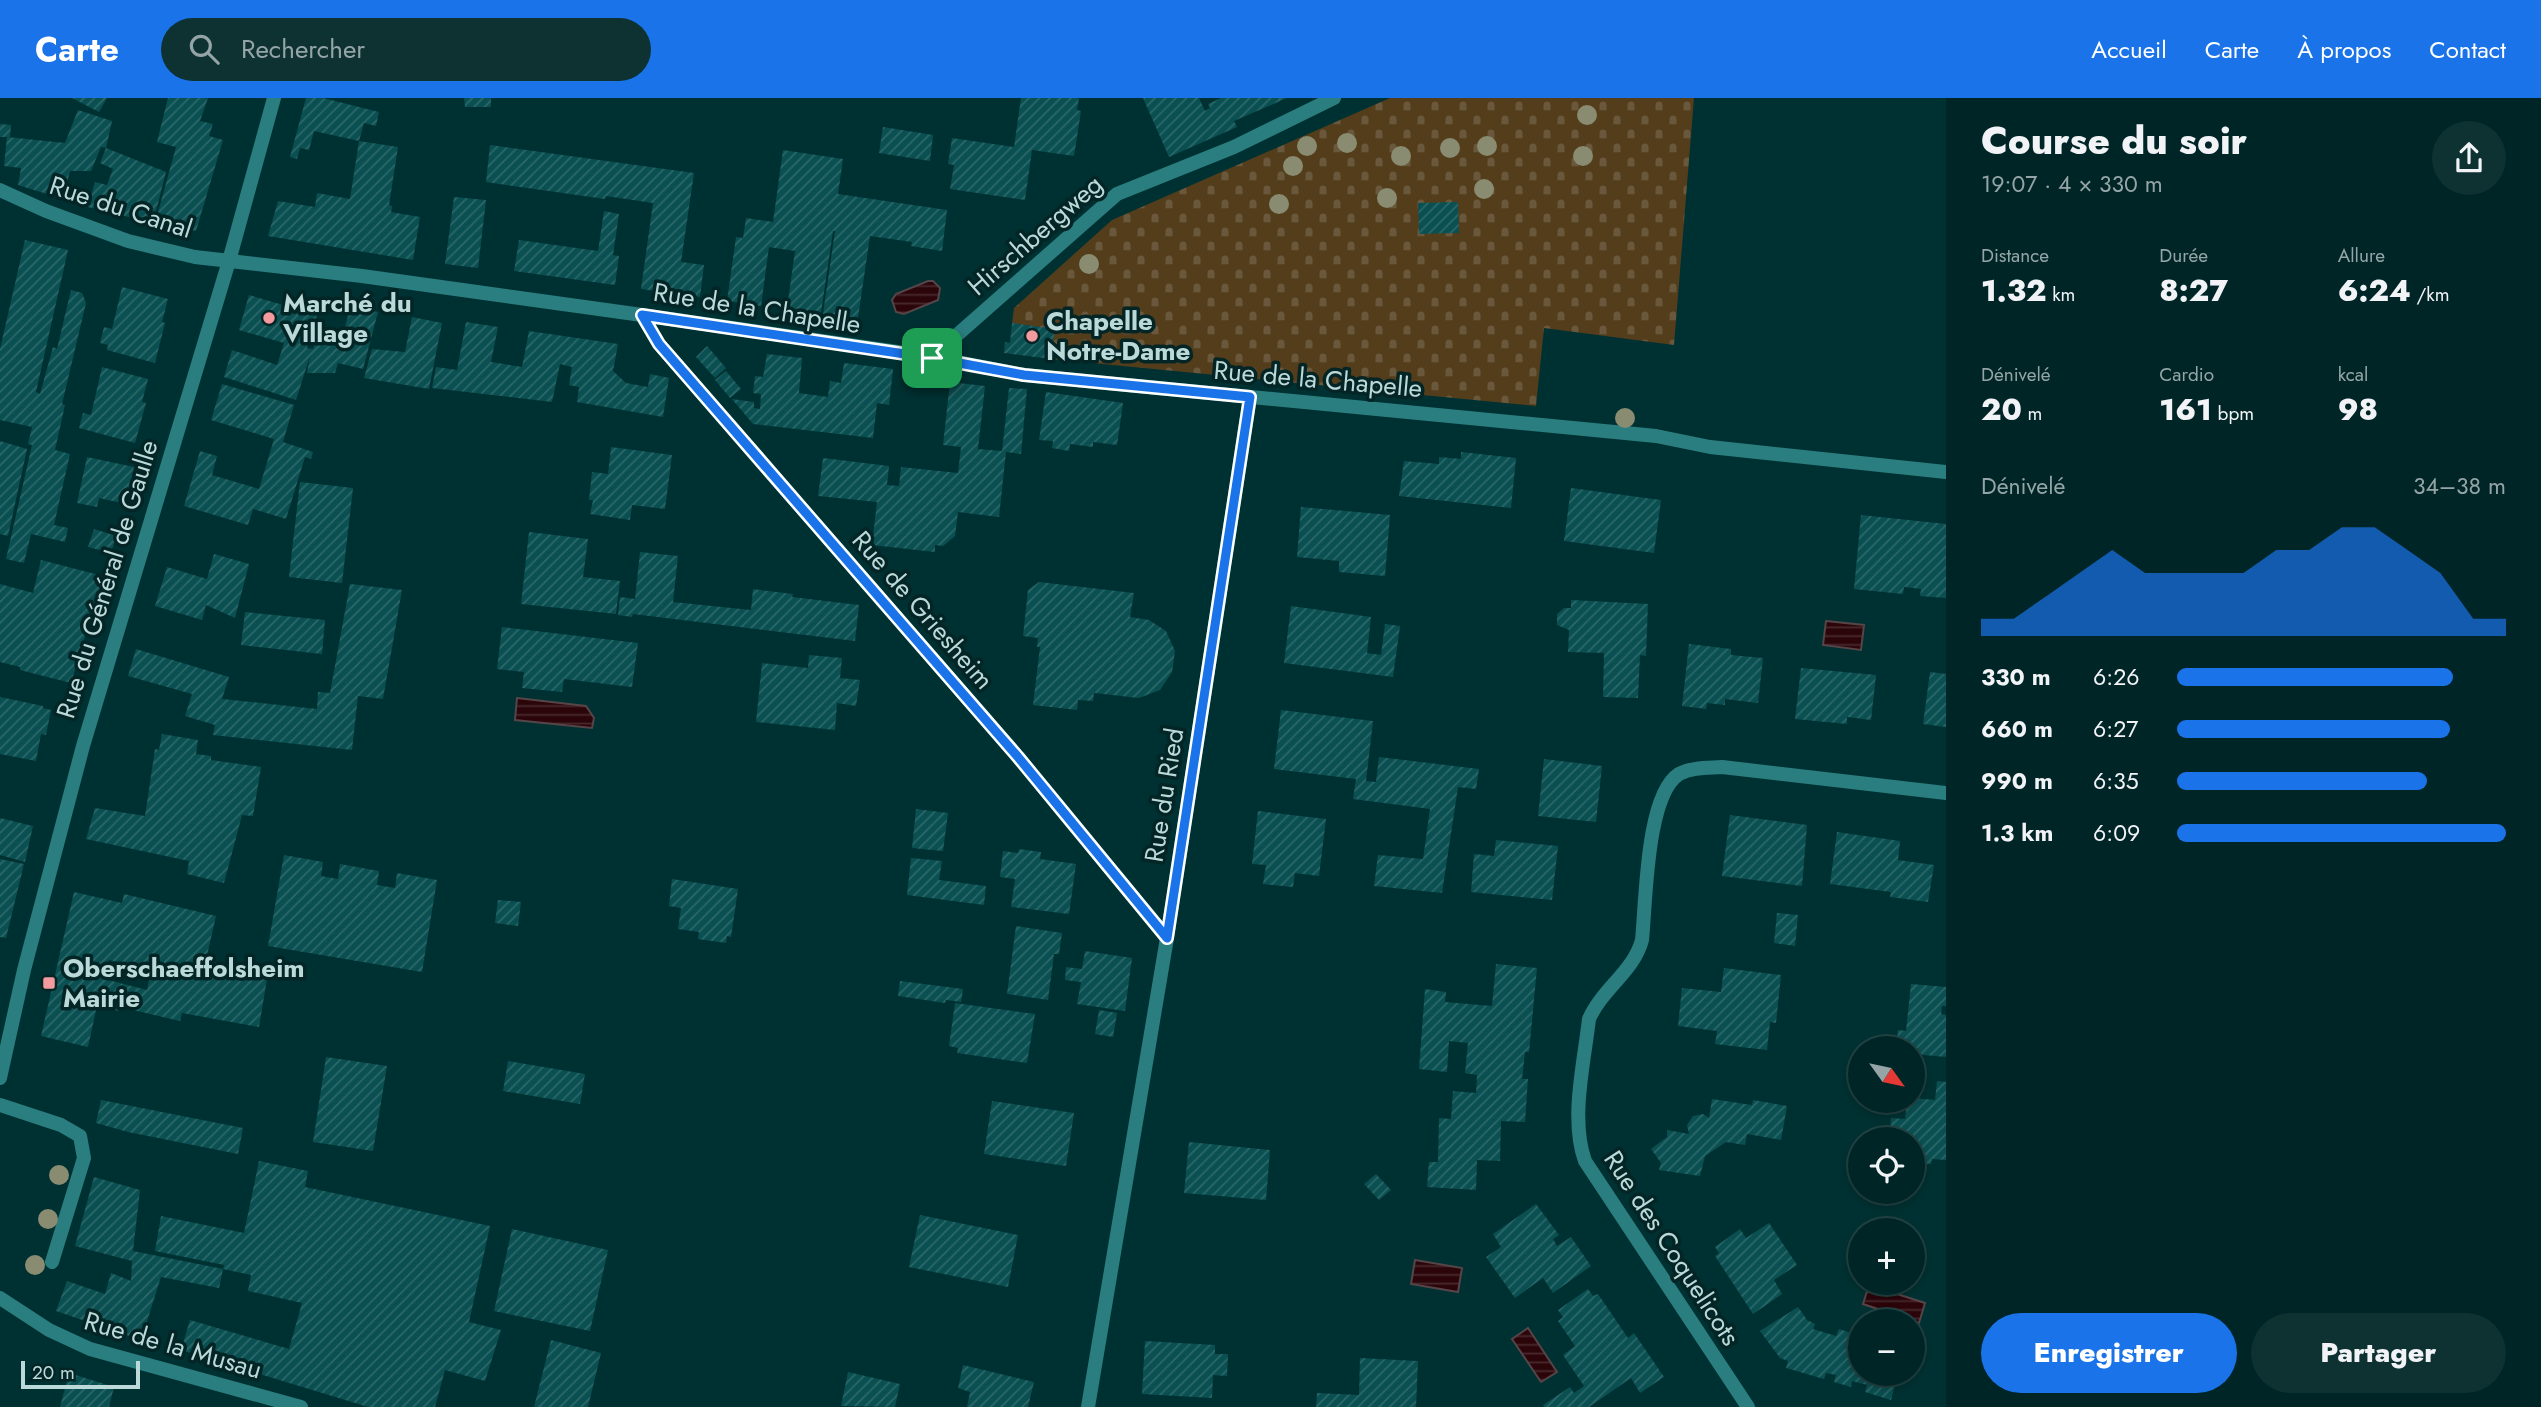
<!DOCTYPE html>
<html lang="fr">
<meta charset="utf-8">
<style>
body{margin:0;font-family:Jost,sans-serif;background:#0e3132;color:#f1f3f6;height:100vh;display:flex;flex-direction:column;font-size:26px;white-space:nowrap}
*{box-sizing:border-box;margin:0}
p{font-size:23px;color:#95a5a7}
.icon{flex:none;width:38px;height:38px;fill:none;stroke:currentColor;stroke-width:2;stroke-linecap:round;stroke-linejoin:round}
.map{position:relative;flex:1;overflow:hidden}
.drawer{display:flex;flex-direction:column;background:#002526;width:595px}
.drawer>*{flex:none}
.needle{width:46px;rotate:123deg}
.tools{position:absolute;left:1848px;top:938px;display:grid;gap:14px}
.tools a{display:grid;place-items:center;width:77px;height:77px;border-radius:50%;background:#002526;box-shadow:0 4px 10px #0003,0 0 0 2px #224243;font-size:35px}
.scale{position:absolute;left:21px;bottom:18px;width:119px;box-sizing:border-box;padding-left:7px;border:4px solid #bcd9d9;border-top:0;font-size:19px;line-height:24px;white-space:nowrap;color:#bcd9d9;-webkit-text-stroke:5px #042526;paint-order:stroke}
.pin{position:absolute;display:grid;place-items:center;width:60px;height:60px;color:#fff;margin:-30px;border-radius:14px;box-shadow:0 4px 10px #0006}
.round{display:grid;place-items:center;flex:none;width:74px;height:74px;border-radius:37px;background:#0e3132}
.summary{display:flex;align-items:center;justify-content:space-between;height:119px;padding:0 35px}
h1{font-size:38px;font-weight:800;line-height:52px}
.stats{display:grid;grid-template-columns:repeat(3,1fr);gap:10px;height:119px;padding:7px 35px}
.stats div{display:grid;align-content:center}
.stats b{font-size:30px;font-weight:800}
.stats small{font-size:19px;font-weight:400}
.stats p{font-size:19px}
.chart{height:196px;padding:14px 35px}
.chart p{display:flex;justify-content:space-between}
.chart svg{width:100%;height:126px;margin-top:7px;fill:#1a73e8;opacity:.7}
.button{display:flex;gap:14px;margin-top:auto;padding:14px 35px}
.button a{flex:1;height:80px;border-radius:42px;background:#1a73e8;color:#fff;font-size:28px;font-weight:800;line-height:80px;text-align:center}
.button a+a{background:#0e3132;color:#f1f3f6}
ul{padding:0 35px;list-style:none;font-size:23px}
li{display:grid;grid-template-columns:112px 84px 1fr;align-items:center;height:52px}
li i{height:18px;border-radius:9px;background:#1a73e8}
header{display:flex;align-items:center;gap:42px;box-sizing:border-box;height:98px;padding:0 35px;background:#1a73e8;color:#fff}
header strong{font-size:33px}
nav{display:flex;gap:38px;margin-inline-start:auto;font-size:24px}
.search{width:490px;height:63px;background:#0e3132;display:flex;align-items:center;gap:18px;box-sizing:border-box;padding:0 24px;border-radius:38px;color:#95a5a7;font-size:26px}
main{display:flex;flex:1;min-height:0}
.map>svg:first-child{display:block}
</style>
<header>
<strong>Carte</strong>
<div class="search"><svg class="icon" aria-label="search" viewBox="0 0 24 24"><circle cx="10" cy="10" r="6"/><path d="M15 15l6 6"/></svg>Rechercher</div>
<nav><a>Accueil</a><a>Carte</a><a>À propos</a><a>Contact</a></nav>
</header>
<main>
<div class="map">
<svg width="1946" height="1309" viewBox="0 0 1946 1309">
<defs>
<pattern id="cemetery-stones" width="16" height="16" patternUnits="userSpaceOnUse" patternTransform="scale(1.75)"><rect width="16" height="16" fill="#533d1b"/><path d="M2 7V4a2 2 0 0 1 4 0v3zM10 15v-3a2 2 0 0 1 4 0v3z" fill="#6a583c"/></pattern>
<pattern id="water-rules" width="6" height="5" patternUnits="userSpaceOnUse" patternTransform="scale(1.75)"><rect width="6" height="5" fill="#2b050a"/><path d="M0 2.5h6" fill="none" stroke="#48292d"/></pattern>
<pattern id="building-hatch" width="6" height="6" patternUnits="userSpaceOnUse" patternTransform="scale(1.75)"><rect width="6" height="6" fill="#0a4f51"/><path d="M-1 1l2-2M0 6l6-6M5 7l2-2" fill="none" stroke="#2c6869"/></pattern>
</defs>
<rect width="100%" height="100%" fill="#003132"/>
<path fill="url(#cemetery-stones)" d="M1390,0h304l-20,247 -130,-17 -8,78 -485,-47 3,-30 -42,-5 2,-16 98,-88z"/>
<g fill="url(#water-rules)" stroke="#564548" stroke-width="2">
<path d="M928,183h5l7,7 -2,12 -34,14 -8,-2 -4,-12 4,-6z"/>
<path d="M1826,523l38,4 -3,25 -38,-5z"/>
<path d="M517,600l69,8 8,12 -2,10 -77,-8z"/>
<path d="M1415,1162l47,8 -4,24 -47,-8z"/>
<path d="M1869,1187l56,18 -6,20 -56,-19z"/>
<path d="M1528,1230l29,44 -16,10 -29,-43z"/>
</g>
<g fill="url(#building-hatch)" fill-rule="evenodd">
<path d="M72,0h35l-8,14z"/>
<path d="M168,0h40l-8,23 13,3 -4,12 14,4 -27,91 -41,-8 21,-76 -19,-5z"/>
<path d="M306,0h17l56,14 -3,14 -12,-3 -5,18 -45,-10 -5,19 -9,-2 -3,11 -7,-2z"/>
<path d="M464,0h27v9h-26z"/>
<path d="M1021,0h58l-2,12 4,1 -7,45 -42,-6 -7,50 -75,-11 4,-24 -6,-1 4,-26 62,9z"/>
<path d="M1143,0h56l6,13 5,-3 -2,-4 13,-6h66l-53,23 3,6 -68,30z"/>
<path d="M78,12l34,11 -6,27 -5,-1 -10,24h-21l-7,28 -45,-14 3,-17 -17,-2 3,-29 58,6z"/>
<path d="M0,26l11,1 -1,12h-10z"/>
<path d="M883,29l50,8 -3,26 -51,-8z"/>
<path d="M359,43l39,6 -9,58 3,1 -1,6 29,5 -7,43 -145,-24 10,-35 37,6 2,-14 33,6z"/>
<path d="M490,47l204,28 -13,89 23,3 -4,32 -59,-8 12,-86 -47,-7 -1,3 -119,-17z"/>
<path d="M106,50l60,24 -13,51 -65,-16 7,-25 12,3 6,-16 -13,-6z"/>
<path d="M783,52l60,9 -5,35 109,16 -5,41 -31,-5 1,-4 -42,-6 -12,82 -35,-4 12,-83h-2l-12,82 -34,-5 8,-57 -26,-4 -8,59 -34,-5 9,-64 7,1 3,-20 27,4z"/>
<path d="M454,99l32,3 -8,68 -33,-4z"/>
<path d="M1458,104l1,31 -40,1 -1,-31z"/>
<path d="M604,113l15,3 -6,41 6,1 -4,29 -101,-14 5,-31 79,11z"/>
<path d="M25,142l43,10 -32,142 4,2 13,-47 4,2 14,-59 11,3 4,10 -24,101 3,1 -10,45 15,4 -16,71 14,3 -3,14 -34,-8 -7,29 -18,-4 26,-114 -4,-1 4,-17 -32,-7v-71z"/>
<path d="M122,189l46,12 -6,23 3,1 -10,40 -48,-13 1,-5 -8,-2 4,-16 8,2z"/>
<path d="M249,197l68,20 -10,33 6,1 2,-7 16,4 5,-17 8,2 6,-23 28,4 -15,57 -25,-6 -3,10h-28l3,-17 -14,44 -72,-23 8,-27 45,15 7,-22 -45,-13z"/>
<path d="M412,219l30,6 -13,66 -65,-11 8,-29 33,3z"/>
<path d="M466,224l32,5 -7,35 31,5 7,-36 89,13 -5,27 13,12 22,4 2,-13 19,4 -6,39 -86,-15 2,-15 -10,-2 3,-18 -12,-3 -8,38 -120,-14 4,-21 21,3z"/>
<path d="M1012,225l43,6 -4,30 -47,-6 1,-11 5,1z"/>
<path d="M707,248l19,22 -11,10 -19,-21z"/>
<path d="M767,256l35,4 -3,35 29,4 2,-16 11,2 3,-20 49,6 -4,36 -12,-2 -4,35 -120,-14 -21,-25 22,3v6l6,1 1,-15 -8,-1 2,-17 8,1z"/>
<path d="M102,269l46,12 -6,23 4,1 -11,40 -56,-15 4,-15 8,2z"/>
<path d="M726,273l15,18 -11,9 -15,-18z"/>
<path d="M950,284l35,4 -7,63 24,2 7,-63 18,1 -6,65 -15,-2 -7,65 -41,-5 -3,24 -12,10 -8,-1v7l-63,-7 5,-43 -59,-6 5,-38 66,8 -2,19 12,1 2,-19 57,6 3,-26 -18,-2z"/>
<path d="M222,286l72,21 -11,37 30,10 -2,7 -6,-2 -19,62 -33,-10 -5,16 -64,-19 16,-55 17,5 -5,19 47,14 15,-50 -63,-19z"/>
<path d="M1046,294l77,11 -6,42 -24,-3v5l-23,-3 -1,7 -17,-3 1,-7 -14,-1z"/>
<path d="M0,343l27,8 -19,87 -8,-2z"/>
<path d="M611,349l61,8 -7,54 -33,-4 -2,15 -40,-6 3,-14h-4l3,-28 16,2z"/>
<path d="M1461,354l55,6 -5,50 -112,-12 5,-35 35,3v-7l22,2z"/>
<path d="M87,359l47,10 -8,37 -27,-6 -2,9 -20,-4z"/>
<path d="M300,384l53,6 -11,95 -53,-6z"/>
<path d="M1571,390l90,12 -7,53 -90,-12z"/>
<path d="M1301,409l89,8 -5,61 -46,-4v-11l-42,-4z"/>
<path d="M1861,417l85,9v74l-26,-2 1,-7 -17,-2 -1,7 -49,-5z"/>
<path d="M94,431l22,7 -5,17 -23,-6z"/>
<path d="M529,434l59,7 -5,38 37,4 -4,33 -95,-10z"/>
<path d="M640,454l38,4 -5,46 78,8 2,-21 40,5 -1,3 67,8 -4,36 -222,-27 -1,3 -14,-2 2,-18 15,2z"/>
<path d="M214,456l35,10 -14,54 -29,-13 -4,15 -47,-14 12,-39 40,12z"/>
<path d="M41,462l62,16 -32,107 -51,-13v-3l-20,-5v-78l33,9z"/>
<path d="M1039,484l95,11 -4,24 19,3 17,11 9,20 -3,21 -12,18 -21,8 -45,-5 -1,8 -15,-1 -1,10 -44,-5 7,-58h-3l1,-9 -15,-2 5,-46z"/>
<path d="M350,486l52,6 -19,109 -25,-3 -6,54 -139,-15 2,-10 -30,-9 7,-22 -64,-18 8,-27 93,28 -7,22 95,10 1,-17 12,1z"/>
<path d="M1571,502l77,4 -2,52 -6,-1 -2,43 -35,-1 1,-44 -36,-1 1,-22 -12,-5v-11l7,-6h7z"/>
<path d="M1291,508l80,11 -4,36 14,2 4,-31 15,2 -7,51 -109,-14z"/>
<path d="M245,514l80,8 -3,34 -81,-9z"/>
<path d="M502,529l136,16 -6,44 -68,-8 -2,13 -40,-4 2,-16 -27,-3z"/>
<path d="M1689,546l42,5v6l32,3 -5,45 -33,-4v6l-18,-2 -1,6 -24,-3z"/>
<path d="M809,557l33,3 -2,20 20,2 -4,26 -19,-3 -2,27 -79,-8 6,-59 46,5z"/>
<path d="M1801,570l75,7 -5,45 -24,-3v7l-52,-5z"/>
<path d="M1930,574l16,2v53l-23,-3z"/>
<path d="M0,599l43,9v2l8,2 -5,25 -5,-1 -5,27 -36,-7z"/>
<path d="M1281,612l92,11 -7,60 10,1 3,-25 100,12 -3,20 -18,-2 -16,106 -68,-7 4,-31 45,4 7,-50 -77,-10 3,-20 -82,-10z"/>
<path d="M162,636l36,6 -2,14 15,2v4l50,7 -8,49 -11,-1 -18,68 -37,-9 2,-13 -103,-22 9,-31 50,8 10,-67 4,1z"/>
<path d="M1544,661l58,7 -6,56 -58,-6z"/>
<path d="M916,711l32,4 -5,38 -31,-3z"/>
<path d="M1258,713l68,8 -7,57 -24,-3 -2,14 -30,-3 3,-19 -14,-1z"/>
<path d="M1730,717l77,10 -5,61 -80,-10z"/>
<path d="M0,720l33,8 -8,36 -25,-7z"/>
<path d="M1837,734l63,9 -2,19 36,5 -6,37 -38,-5 1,-5 -61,-8z"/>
<path d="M1496,742l62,6 -6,54 -81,-8 3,-38 20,2z"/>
<path d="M1019,751l22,3 -1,7 36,5 -7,50 -58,-7 4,-28 -15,-2 3,-26 15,2z"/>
<path d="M284,757l39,7 -2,14 17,3 2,-15 39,7 -2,14 18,3 2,-15 40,7 -15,92 -154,-26z"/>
<path d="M911,760l31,3 -3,19 47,6 -2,19 -77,-10z"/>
<path d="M0,761l24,5 -18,74 -6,-1z"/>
<path d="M672,781l66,10 -7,48 -4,-1 -1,7 -28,-4 1,-7 -21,-3 3,-21 -12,-2z"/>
<path d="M74,794l48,11 2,-9 92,22 -10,44 14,3v2l48,8 -9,54 -77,-14 -2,8 -60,-14 -1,4 -22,-5 -9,41 -47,-11zM109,862l42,10 -4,20 -43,-11z"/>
<path d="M498,802l23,2 -3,24 -23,-3z"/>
<path d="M1777,815l21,2 -3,31 -21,-3z"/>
<path d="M1016,828l46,7 -3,21h-5l-6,46 -41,-6z"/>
<path d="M1085,853l47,7 -7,53 -48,-7 4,-22 -16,-2 1,-13 16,2z"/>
<path d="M1496,866l41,4 -8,84h-4l-3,27h6l-3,43 -24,-1 -1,40 -23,-1 -1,30 -49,-3 2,-25h9l1,-44 12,1 2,-28 23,2 1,-18 -12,-2 3,-30 -19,-2 -2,31 -28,-3 6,-80 21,3 -1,10 47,4z"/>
<path d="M1724,870l57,7 -5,48 -6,-1 -3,28 -52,-6 2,-13 -39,-5 4,-38 39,4z"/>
<path d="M900,883l63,8 -2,13 -15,-2 -1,3 -47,-7z"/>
<path d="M1911,886l35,3v19h-4l-1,8 5,1v42l-33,-3v-6h-17l2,-18 8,1z"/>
<path d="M955,905l80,11 -8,49 -70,-10 1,-5 -9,-2z"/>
<path d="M1099,912l18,3 -4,24 -18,-3z"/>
<path d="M326,959l61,9 -14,85 -60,-9z"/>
<path d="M508,963l77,13 -5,30 -77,-13z"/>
<path d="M1937,983l9,1v78l-14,-1 -1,5 -18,-1v-24h-24l2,-21 14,1 2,-18h6v-3l22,2z"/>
<path d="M1712,1001l40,6 1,-5 34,6 -6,34 -34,-6 -2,11 -19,-3 -21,14 -5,20 -41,-6 2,-7 -10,-14 16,-12v-7l22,4 -2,-9 6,-9 10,-2 6,4z"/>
<path d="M101,1002l142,28 -5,26 -110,-22 -32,-9z"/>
<path d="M992,1003l82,12 -8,53 -82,-12z"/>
<path d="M1189,1044l81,8 -4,50 -82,-7z"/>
<path d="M259,1063l49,10 -3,16 185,39 -21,96 32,8 -16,51 -40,-11 -10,37h-67l-187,-57 9,-30 99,29 13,-46 -54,-12 3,-16 -28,-6 -4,19 -58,-11 -20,63 -85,-29 11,-30 38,13 6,-21 20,8 1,-20 -57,-15 19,-69 46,13 -7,61 90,18 1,-4 -69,-14 6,-35 83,17z"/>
<path d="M1376,1076l15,16 -12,10 -15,-16z"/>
<path d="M1536,1106l23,31 -6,4 4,7 14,-9 20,29 -38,27 -10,-15 -28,20 -29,-41 15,-10 -8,-13z"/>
<path d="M920,1117l98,20 -10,52 -99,-20z"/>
<path d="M1769,1125l28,42 -23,15 8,14 -29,20 -38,-58 4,-3 -4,-6 25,-18 6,9z"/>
<path d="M512,1131l96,21 -18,81 -96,-20z"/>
<path d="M1588,1191l5,7 5,-2 30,44 6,-5 30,44 -24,16 -9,-15 -42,29h-45l-1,-2 27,-18 4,6 10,-7 -21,-31 12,-9 -17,-25 5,-4 -5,-7z"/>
<path d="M1798,1209l9,13 8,4 -2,5 23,7 3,-7 21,7v38h45l-3,9 -6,-2 -5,19 -26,-8 2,-7 -15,-4 -1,6 -17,-5 2,-7 -10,-2 -2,6 -38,-11 2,-7 -8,-3 -20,-27z"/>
<path d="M551,1242l50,13 -13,54h-54z"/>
<path d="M1145,1243l70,4v9h13l-1,22 -14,-1 -1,23 -70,-4z"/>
<path d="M1360,1260l58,3 -2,46h-100l1,-14 42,2z"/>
<path d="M963,1267l71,17 -6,25h-61l3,-15 -12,-4z"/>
<path d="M848,1274l52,12 -5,23 -54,-1z"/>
<path d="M69,1275l45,14 -5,20h-49z"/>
</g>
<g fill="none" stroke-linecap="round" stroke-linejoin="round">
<path stroke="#2a7e7f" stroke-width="14" d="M0,1007l61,20 19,11 4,22 -32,104"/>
<g stroke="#2a7e7f" stroke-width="14">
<path d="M0,92l46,21 82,30 67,16 167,19 280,39 290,42 92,18 632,61 54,11 236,25"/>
<path d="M642,217l17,29 359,413 149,181"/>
<path d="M932,259l185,-163 117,-47 100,-49"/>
<path d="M0,1200l49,32 41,19 211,58"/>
<path d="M1088,1309l79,-469 83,-541"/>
<path d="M1748,1309l-163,-246c-15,-42 -1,-97 4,-142 13,-30 45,-48 53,-79 4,-38 4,-145 37,-166 13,-7 29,-6 43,-7l224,26"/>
</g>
<path stroke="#2a7e7f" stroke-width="14" d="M0,980l24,-108 59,-224 146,-485 45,-163"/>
</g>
<g fill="#898c71">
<circle cx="1587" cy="17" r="10"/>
<circle cx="1347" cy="45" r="10"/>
<circle cx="1307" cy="48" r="10"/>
<circle cx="1487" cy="48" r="10"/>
<circle cx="1450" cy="50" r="10"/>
<circle cx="1401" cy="58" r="10"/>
<circle cx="1583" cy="58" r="10"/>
<circle cx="1293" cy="68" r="10"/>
<circle cx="1484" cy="91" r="10"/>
<circle cx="1387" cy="100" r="10"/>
<circle cx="1279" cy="106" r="10"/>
<circle cx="1089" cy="166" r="10"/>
<circle cx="1625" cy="320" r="10"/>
<circle cx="59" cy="1077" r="10"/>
<circle cx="48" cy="1121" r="10"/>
<circle cx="35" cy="1167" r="10"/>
</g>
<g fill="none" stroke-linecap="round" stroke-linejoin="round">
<defs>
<path id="route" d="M642,217l290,43 92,17 226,22 -83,541 -149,-181 -359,-413z"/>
</defs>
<use href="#route" stroke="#fff" stroke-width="14"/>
<use href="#route" stroke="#1a73e8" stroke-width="9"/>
</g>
<g fill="#f49b9f" stroke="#042526" stroke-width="2.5">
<circle cx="269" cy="220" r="7"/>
<circle cx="1032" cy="238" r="7"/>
<rect x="42" y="878" width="14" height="14" rx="3.5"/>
</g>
<g text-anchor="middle" stroke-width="7" stroke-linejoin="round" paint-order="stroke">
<g font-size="26" fill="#bcd9d9" stroke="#042526">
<text transform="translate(121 109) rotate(18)" y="9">Rue du Canal</text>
<text transform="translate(1035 137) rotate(-41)" y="9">Hirschbergweg</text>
<text transform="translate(757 210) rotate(9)" y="9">Rue de la Chapelle</text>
<text transform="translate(1318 281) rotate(5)" y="9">Rue de la Chapelle</text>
<text transform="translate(107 481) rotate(-73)" y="9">Rue du Général de Gaulle</text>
<text transform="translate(923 512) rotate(49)" y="9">Rue de Griesheim</text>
<text transform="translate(1164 697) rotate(-81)" y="9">Rue du Ried</text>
<text transform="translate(1672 1150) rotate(57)" y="9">Rue des Coquelicots</text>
<text transform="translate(173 1247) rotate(16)" y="9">Rue de la Musau</text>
</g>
<g font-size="26" font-weight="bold" fill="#bcd9d9" stroke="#042526" text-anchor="start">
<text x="283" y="214">Marché du<tspan x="283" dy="30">Village</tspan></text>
<text x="1046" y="232">Chapelle<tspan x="1046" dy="30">Notre-Dame</tspan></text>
<text x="63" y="879">Oberschaeffolsheim<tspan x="63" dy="30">Mairie</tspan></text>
</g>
</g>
</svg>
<div class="tools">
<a><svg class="needle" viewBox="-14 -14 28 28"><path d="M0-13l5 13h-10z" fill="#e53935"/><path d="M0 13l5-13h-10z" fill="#95a5a7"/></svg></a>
<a><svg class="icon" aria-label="locate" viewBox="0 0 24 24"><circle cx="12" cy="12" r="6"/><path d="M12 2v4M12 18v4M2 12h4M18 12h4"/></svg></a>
<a>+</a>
<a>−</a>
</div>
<div class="scale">20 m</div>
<div class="pin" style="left:932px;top:260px;background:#1e9e55"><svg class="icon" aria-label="arrive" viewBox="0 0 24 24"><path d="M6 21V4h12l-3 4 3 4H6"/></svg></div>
</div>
<section class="drawer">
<div class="summary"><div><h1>Course du soir</h1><p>19:07 · 4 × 330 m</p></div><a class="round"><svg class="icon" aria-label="share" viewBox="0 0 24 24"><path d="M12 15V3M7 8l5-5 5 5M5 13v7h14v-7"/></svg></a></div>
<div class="stats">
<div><p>Distance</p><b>1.32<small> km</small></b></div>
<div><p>Durée</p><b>8:27</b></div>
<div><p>Allure</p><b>6:24<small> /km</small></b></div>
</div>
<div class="stats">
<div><p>Dénivelé</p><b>20<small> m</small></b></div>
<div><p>Cardio</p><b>161<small> bpm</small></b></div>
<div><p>kcal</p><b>98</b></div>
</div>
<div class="chart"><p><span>Dénivelé</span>34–38 m</p>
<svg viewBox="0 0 160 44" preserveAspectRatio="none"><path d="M0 44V38L10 38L20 30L30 22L40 14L50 22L60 22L70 22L80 22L90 14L100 14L110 6L120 6L130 14L140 22L150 38L160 38V44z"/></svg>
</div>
<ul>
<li><b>330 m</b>6:26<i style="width:84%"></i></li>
<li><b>660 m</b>6:27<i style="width:83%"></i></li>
<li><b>990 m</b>6:35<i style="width:76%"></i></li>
<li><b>1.3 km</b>6:09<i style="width:100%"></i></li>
</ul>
<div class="button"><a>Enregistrer</a><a>Partager</a></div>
</section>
</main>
